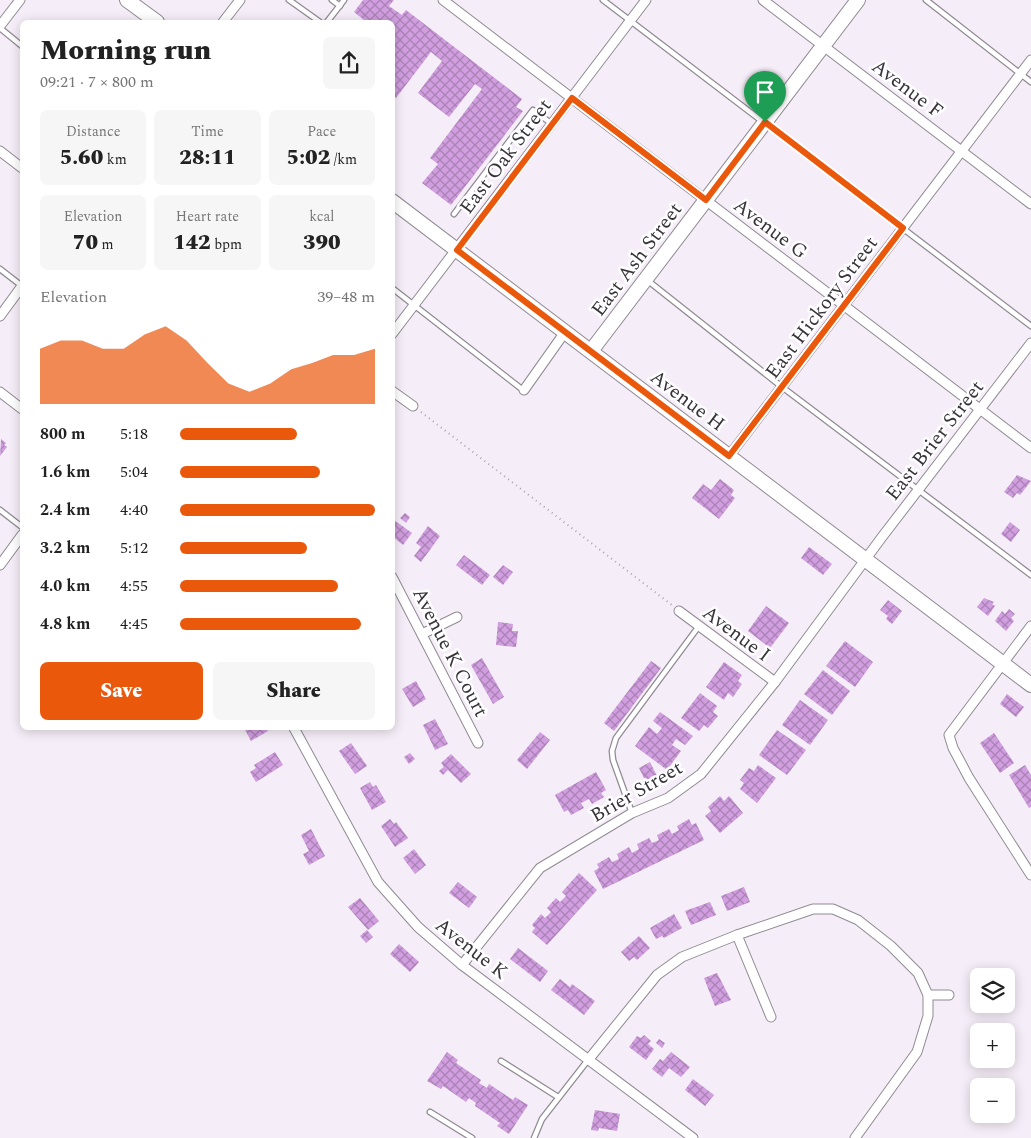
<!DOCTYPE html>
<meta charset="utf-8">
<style>
body{margin:0;font-family:Spectral,serif;background:#f6f6f6;color:#222;height:100vh;display:flex;flex-direction:column;font-size:19px;white-space:nowrap}
*{box-sizing:border-box;margin:0}
p{font-size:16px;color:#767676}
.icon{flex:none;width:28px;height:28px;fill:none;stroke:currentColor;stroke-width:2;stroke-linecap:round;stroke-linejoin:round}
.map{position:relative;flex:1;overflow:hidden}
.details{position:absolute;left:20px;top:20px;width:375px;height:710px;display:flex;flex-direction:column;background:#fff;border-radius:8px;box-shadow:0 2px 12px #0003}
.details>*{flex:none}
.tools{position:absolute;left:970px;top:968px;display:grid;gap:10px}
.tools a{display:grid;place-items:center;width:45px;height:45px;border-radius:8px;background:#fff;box-shadow:0 2px 12px #0003;font-size:25px}
.pin{position:absolute;display:grid;place-items:center;width:42px;height:42px;color:#fff;margin:-51px -21px;border-radius:50% 50% 50% 0;rotate:-45deg;box-shadow:0 0 5px #0007}
.pin .icon{rotate:45deg}
.round{display:grid;place-items:center;flex:none;width:52px;height:52px;border-radius:8px;background:#f6f6f6}
.headline{display:flex;align-items:center;justify-content:space-between;height:85px;padding:0 20px}
h1{font-size:28px;font-weight:800;line-height:38px}
.stats{display:grid;grid-template-columns:repeat(3,1fr);gap:8px;height:85px;padding:5px 20px}
.stats div{display:grid;align-content:center;border-radius:8px;background:#f6f6f6;text-align:center}
.stats b{font-size:21px;font-weight:800}
.stats small{font-size:14px;font-weight:400}
.stats p{font-size:14px}
.chart{height:140px;padding:10px 20px}
.chart p{display:flex;justify-content:space-between}
.chart svg{width:100%;height:90px;margin-top:5px;fill:#ea580c;opacity:.7}
.action{display:flex;gap:10px;margin-top:auto;padding:10px 20px}
.action a{flex:1;height:58px;border-radius:8px;background:#ea580c;color:#fff;font-size:20px;font-weight:800;line-height:58px;text-align:center}
.action a+a{background:#f6f6f6;color:#222}
ul{padding:0 20px;list-style:none;font-size:16px}
li{display:grid;grid-template-columns:80px 60px 1fr;align-items:center;height:38px}
li i{height:12px;border-radius:6px;background:#ea580c}
.map>svg:first-child{display:block}
</style>
<div class="map">
<svg width="1031" height="1138" viewBox="0 0 1031 1138">
<defs>
<pattern id="building-cross-hatch" width="8" height="8" patternUnits="userSpaceOnUse" patternTransform="scale(1.25)"><rect width="8" height="8" fill="#d19edf"/><path d="M0 0l8 8M0 8l8-8" fill="none" stroke="#aa82b6"/></pattern>
</defs>
<rect width="100%" height="100%" fill="#f5edf7"/>
<g fill="url(#building-cross-hatch)">
<path d="M363,0h31l-5,6 13,9 4,-5 116,89 -6,8 7,4 -72,94 -29,-22 16,-19 -8,-6 52,-69 -7,-5 -26,33 -31,-24 24,-32 -11,-9 -35,46 -4,-2v-74h-30l2,-2 -10,-8z"/>
<path d="M1,439l5,4 -2,2 3,2 -7,9z"/>
<path d="M1017,475l14,6 -11,14 -3,-2 -4,5 -9,-6z"/>
<path d="M720,479l14,11 -3,5 4,3 -16,21 -27,-21 11,-14 8,6z"/>
<path d="M405,513l5,4 -4,6 -6,-5z"/>
<path d="M394,520l18,13 -9,12 -11,-9z"/>
<path d="M1010,522l10,8 -9,12 -10,-8z"/>
<path d="M428,526l12,10 -19,26 -7,-6 7,-9 -5,-4z"/>
<path d="M809,547l23,17 -9,11 -22,-17z"/>
<path d="M464,555l26,20 -8,10 -26,-20z"/>
<path d="M503,565l10,7 -10,13 -10,-8z"/>
<path d="M984,598l10,4 -2,2 3,2 -7,10 -11,-9z"/>
<path d="M888,600l14,11 -10,13 -6,-5 2,-3 -8,-6z"/>
<path d="M766,606l23,17 -19,25 -22,-17z"/>
<path d="M1009,609l6,5 -4,4 3,3 -8,10 -11,-10 7,-10 3,3z"/>
<path d="M498,622l15,2 -1,7h6l-2,16 -20,-2z"/>
<path d="M845,641l28,21 -18,25 -29,-21z"/>
<path d="M482,658l22,39 -11,7 -22,-39z"/>
<path d="M651,661l10,7 -47,63 -10,-8z"/>
<path d="M724,662l18,13 -4,6 4,3 -9,13 -5,-4 -4,7 -18,-13z"/>
<path d="M823,670l27,21 -18,24 -28,-21z"/>
<path d="M416,681l10,18 -13,8 -11,-18z"/>
<path d="M700,693l17,13 -4,6 5,4 -10,12 -4,-3 -5,6 -18,-13z"/>
<path d="M1007,694l17,13 -8,10 -16,-13z"/>
<path d="M800,700l28,20 -18,25 -28,-20z"/>
<path d="M660,712l33,24 -8,9 -9,-6 -4,6 9,6 -14,19 -32,-24 14,-19 8,7 5,-6 -9,-7z"/>
<path d="M435,719l13,25 -13,6 -12,-25z"/>
<path d="M244,728h22l2,3 -17,10z"/>
<path d="M777,730l29,20 -19,25 -28,-20z"/>
<path d="M540,732l10,8 -23,29 -10,-9z"/>
<path d="M994,733l20,30 -14,10 -20,-30z"/>
<path d="M351,743l16,23 -12,8 -16,-23z"/>
<path d="M275,752l8,13 -27,17 -6,-10 6,-4 -2,-3z"/>
<path d="M410,753l5,6 -6,5 -5,-7z"/>
<path d="M451,754l20,20 -10,9 -13,-13 -5,5 -4,-4 5,-4 -3,-4z"/>
<path d="M650,762l7,14 -11,6 -7,-14z"/>
<path d="M758,765l18,13 -19,25 -17,-14 4,-6 -4,-3 9,-12 5,3z"/>
<path d="M1025,765l6,10v32l-2,1 -20,-33z"/>
<path d="M596,772l10,18 -5,3 3,4 -12,7 -3,-5 -8,4 3,5 -13,7 -3,-5 -4,2 -9,-17z"/>
<path d="M370,782l3,5 3,-2 10,17 -14,8 -12,-22z"/>
<path d="M720,796l4,5 5,-5 14,17 -23,20 -15,-17 6,-5 -3,-4z"/>
<path d="M390,819l4,5 2,-2 12,16 -13,9 -14,-21z"/>
<path d="M689,819l3,6 4,-2 8,17 -101,49 -9,-18 5,-3 -2,-4 12,-7 3,5 7,-3 -2,-5 12,-7 3,6 7,-4 -2,-5 12,-6 3,5 7,-3 -2,-5 12,-6 3,5 7,-4 -2,-4z"/>
<path d="M311,829l14,27 -16,9 -6,-11 6,-3 -8,-16z"/>
<path d="M414,849l12,16 -11,9 -12,-16z"/>
<path d="M579,873l18,17 -50,55 -15,-13 3,-4 -3,-3 9,-11 4,4 6,-6 -4,-4 9,-10 4,4 6,-6 -4,-4z"/>
<path d="M458,882l19,15 -8,11 -20,-15z"/>
<path d="M744,887l6,15 -23,9 -6,-15z"/>
<path d="M360,898l19,23 -11,9 -20,-23z"/>
<path d="M710,902l6,13 -25,10 -6,-14z"/>
<path d="M674,914l8,14 -18,10 -2,-2 -6,3 -6,-11z"/>
<path d="M367,930l6,7 -7,6 -6,-7z"/>
<path d="M639,936l11,12 -13,12 -3,-3 -5,4 -8,-9z"/>
<path d="M399,944l20,18 -9,10 -20,-18z"/>
<path d="M518,948l30,23 -8,11 -30,-23z"/>
<path d="M717,973l14,27 -16,6 -11,-28z"/>
<path d="M560,979l10,8 2,-3 23,17 -11,14 -33,-25z"/>
<path d="M644,1035l7,6 -3,3 6,5 -8,11 -17,-13 8,-11 4,2z"/>
<path d="M659,1039l6,4 -3,5 -6,-5z"/>
<path d="M447,1052l11,8 -2,3 25,17 -2,3 8,5 2,-4 24,16 2,-3 13,8 -19,29 -12,-8 3,-3 -25,-17 1,-3 -7,-5 -3,4 -23,-16 -2,3 -14,-8z"/>
<path d="M671,1052l19,15 -9,10 -12,-9 -7,9 -10,-8 8,-10 3,2z"/>
<path d="M693,1079l21,16 -9,11 -20,-16z"/>
<path d="M595,1110l25,4 -3,17 -18,-3 -1,3 -7,-1z"/>
</g>
<g fill="none" stroke-linecap="round" stroke-linejoin="round">
<defs>
<g id="lane">
<path d="M289,0l31,22"/>
<path d="M332,0l8,6"/>
<path d="M603,0l428,326"/>
<path d="M926,0l105,82"/>
<path d="M327,22l17,-22"/>
<path d="M0,28l22,18"/>
<path d="M454,214l79,-104 19,14"/>
<path d="M0,269l22,17"/>
<path d="M647,280l135,107 249,188"/>
<path d="M392,288l131,102"/>
<path d="M0,510l22,17"/>
<path d="M632,813l-19,-53 -1,-9 4,-13 83,-112"/>
<path d="M501,1061l57,36"/>
<path d="M430,1112l42,26"/>
<path d="M534,1138l8,-19 46,-59"/>
</g>
<g id="street">
<path d="M443,0l588,448"/>
<path d="M763,0l268,204"/>
<path d="M223,22l17,-22"/>
<path d="M0,26l20,-26"/>
<path d="M0,151l22,17"/>
<path d="M0,316l22,-30"/>
<path d="M392,334l254,-334"/>
<path d="M524,390l41,-58"/>
<path d="M392,391l21,15"/>
<path d="M0,392l22,17"/>
<path d="M729,456l302,-396"/>
<path d="M0,565l22,-30"/>
<path d="M392,577l86,166"/>
<path d="M679,611l96,71"/>
<path d="M1031,626l-82,109 4,13 16,30 62,97"/>
<path d="M422,634l35,-17"/>
<path d="M294,728l84,154 40,45 44,38 231,173"/>
<path d="M737,935l34,82"/>
<path d="M462,965l78,-97 92,-55 36,-15 33,-24 74,-92 107,-145 149,-194"/>
<path d="M928,995h21"/>
<path d="M589,1059l68,-84 25,-18 55,-22 76,-26h20l25,11 33,26 27,27 10,22v21l-11,36 -62,86"/>
</g>
<g id="secondary">
<path d="M127,0l30,22"/>
<path d="M392,201l639,484"/>
<path d="M591,351l267,-351"/>
</g>
</defs>
<use href="#lane" stroke="#918a93" stroke-width="7"/>
<use href="#street" stroke="#918a93" stroke-width="11"/>
<use href="#secondary" stroke="#918a93" stroke-width="16"/>
<path stroke="#aca6ae" stroke-width="2" stroke-dasharray="1 4" stroke-linecap="butt" d="M421,412l252,194"/>
<use href="#lane" stroke="#fff" stroke-width="4.5"/>
<use href="#street" stroke="#fff" stroke-width="9"/>
<use href="#secondary" stroke="#fff" stroke-width="14"/>
</g>
<g fill="none" stroke-linecap="round" stroke-linejoin="round">
<defs>
<path id="route" d="M572,98l134,102 59,-78 138,106 -174,228 -272,-206z"/>
</defs>
<use href="#route" stroke="#fff" stroke-width="10"/>
<use href="#route" stroke="#ea580c" stroke-width="6"/>
</g>
<g text-anchor="middle" stroke-width="5" stroke-linejoin="round" paint-order="stroke">
<g font-size="20" fill="#373438" stroke="#fefdff">
<text transform="translate(908 88) rotate(37)" y="7">Avenue F</text>
<text transform="translate(505 156) rotate(-53)" y="7">East Oak Street</text>
<text transform="translate(771 228) rotate(37)" y="7">Avenue G</text>
<text transform="translate(636 259) rotate(-53)" y="7">East Ash Street</text>
<text transform="translate(821 307) rotate(-53)" y="7">East Hickory Street</text>
<text transform="translate(688 400) rotate(37)" y="7">Avenue H</text>
<text transform="translate(934 440) rotate(-52)" y="7">East Brier Street</text>
<text transform="translate(737 633) rotate(37)" y="7">Avenue I</text>
<text transform="translate(451 652) rotate(63)" y="7">Avenue K Court</text>
<text transform="translate(636 791) rotate(-30)" y="7">Brier Street</text>
<text transform="translate(472 948) rotate(38)" y="7">Avenue K</text>
</g>
</g>
</svg>
<div class="tools">
<a><svg class="icon" aria-label="layers" viewBox="0 0 24 24"><path d="M12 4l9 5-9 5-9-5zM3 14l9 5 9-5"/></svg></a>
<a>+</a>
<a>−</a>
</div>
<div class="pin" style="left:765px;top:122px;background:#1e9e55"><svg class="icon" aria-label="arrive" viewBox="0 0 24 24"><path d="M6 21V4h12l-3 4 3 4H6"/></svg></div>
<section class="details">
<div class="headline"><div><h1>Morning run</h1><p>09:21 · 7 × 800 m</p></div><a class="round"><svg class="icon" aria-label="share" viewBox="0 0 24 24"><path d="M12 15V3M7 8l5-5 5 5M5 13v7h14v-7"/></svg></a></div>
<div class="stats">
<div><p>Distance</p><b>5.60<small> km</small></b></div>
<div><p>Time</p><b>28:11</b></div>
<div><p>Pace</p><b>5:02<small> /km</small></b></div>
</div>
<div class="stats">
<div><p>Elevation</p><b>70<small> m</small></b></div>
<div><p>Heart rate</p><b>142<small> bpm</small></b></div>
<div><p>kcal</p><b>390</b></div>
</div>
<div class="chart"><p><span>Elevation</span>39–48 m</p>
<svg viewBox="0 0 160 44" preserveAspectRatio="none"><path d="M0 44V17L10 13L20 13L30 17L40 17L50 10L60 6L70 13L80 24L90 34L100 38L110 34L120 27L130 24L140 20L150 20L160 17V44z"/></svg>
</div>
<ul>
<li><b>800 m</b>5:18<i style="width:60%"></i></li>
<li><b>1.6 km</b>5:04<i style="width:72%"></i></li>
<li><b>2.4 km</b>4:40<i style="width:100%"></i></li>
<li><b>3.2 km</b>5:12<i style="width:65%"></i></li>
<li><b>4.0 km</b>4:55<i style="width:81%"></i></li>
<li><b>4.8 km</b>4:45<i style="width:93%"></i></li>
</ul>
<div class="action"><a>Save</a><a>Share</a></div>
</section>
</div>
